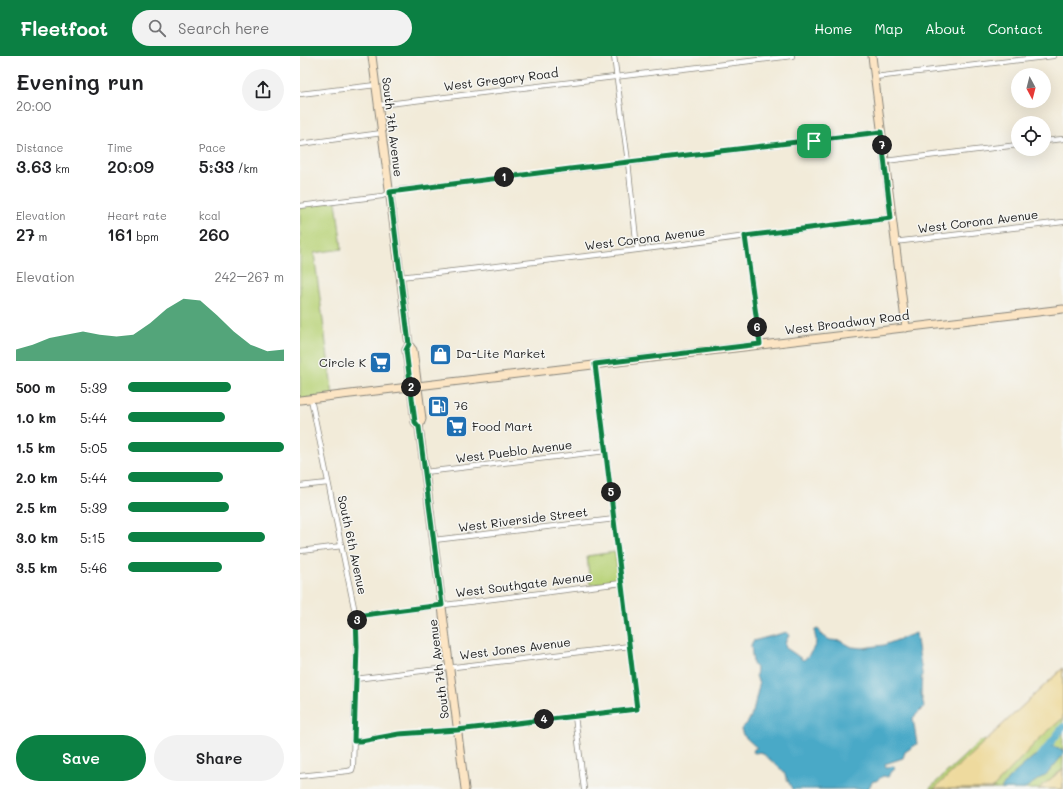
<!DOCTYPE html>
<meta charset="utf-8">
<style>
body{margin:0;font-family:Mali,sans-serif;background:#f2f2f2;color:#202124;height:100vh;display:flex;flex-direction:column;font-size:15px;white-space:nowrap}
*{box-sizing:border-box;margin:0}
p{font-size:13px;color:#757577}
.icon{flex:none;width:22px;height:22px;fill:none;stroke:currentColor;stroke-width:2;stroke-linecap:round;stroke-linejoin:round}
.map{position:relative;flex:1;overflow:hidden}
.sheet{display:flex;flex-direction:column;background:#fff;width:300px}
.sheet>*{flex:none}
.needle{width:26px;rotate:173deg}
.fabs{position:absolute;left:711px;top:12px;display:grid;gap:8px}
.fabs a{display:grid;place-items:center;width:40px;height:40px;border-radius:50%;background:#fff;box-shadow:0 4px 16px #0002;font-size:20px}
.pin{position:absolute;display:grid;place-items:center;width:34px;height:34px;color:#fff;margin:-17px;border-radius:8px;box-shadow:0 2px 6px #0006}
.km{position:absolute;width:20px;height:20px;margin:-10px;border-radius:50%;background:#222;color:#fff;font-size:11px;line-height:20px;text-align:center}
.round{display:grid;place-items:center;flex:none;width:42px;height:42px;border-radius:21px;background:#f2f2f2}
.summary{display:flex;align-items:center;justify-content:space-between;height:68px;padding:0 16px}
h1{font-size:22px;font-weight:600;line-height:30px}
.figures{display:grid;grid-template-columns:repeat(3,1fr);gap:6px;height:68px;padding:4px 16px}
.figures div{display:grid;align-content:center}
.figures b{font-size:17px;font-weight:600}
.figures small{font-size:11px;font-weight:400}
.figures p{font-size:11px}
.chart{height:112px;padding:8px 16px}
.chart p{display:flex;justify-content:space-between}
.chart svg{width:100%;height:72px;margin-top:4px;fill:#0b8043;opacity:.7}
.button{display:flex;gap:8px;margin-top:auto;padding:8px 16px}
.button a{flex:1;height:46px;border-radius:24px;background:#0b8043;color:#fff;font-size:16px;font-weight:600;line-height:46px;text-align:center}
.button a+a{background:#f2f2f2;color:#202124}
ul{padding:0 16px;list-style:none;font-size:13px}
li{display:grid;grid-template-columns:64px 48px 1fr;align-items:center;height:30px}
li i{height:10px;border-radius:5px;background:#0b8043}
header{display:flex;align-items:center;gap:24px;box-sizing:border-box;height:56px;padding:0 20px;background:#0b8043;color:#fff}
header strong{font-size:19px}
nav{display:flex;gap:22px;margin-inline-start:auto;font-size:14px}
.search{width:280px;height:36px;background:#f2f2f2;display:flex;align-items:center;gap:10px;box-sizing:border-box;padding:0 14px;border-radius:22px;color:#757577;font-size:15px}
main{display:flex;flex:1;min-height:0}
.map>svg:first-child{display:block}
</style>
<header>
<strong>Fleetfoot</strong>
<div class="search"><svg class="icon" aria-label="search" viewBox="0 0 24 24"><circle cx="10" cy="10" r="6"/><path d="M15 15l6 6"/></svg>Search here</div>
<nav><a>Home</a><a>Map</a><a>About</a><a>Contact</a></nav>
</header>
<main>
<section class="sheet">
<div class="summary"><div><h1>Evening run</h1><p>20:00</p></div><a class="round"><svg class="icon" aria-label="share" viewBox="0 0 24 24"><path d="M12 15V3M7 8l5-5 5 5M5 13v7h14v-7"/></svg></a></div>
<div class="figures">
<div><p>Distance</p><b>3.63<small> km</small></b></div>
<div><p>Time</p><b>20:09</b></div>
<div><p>Pace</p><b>5:33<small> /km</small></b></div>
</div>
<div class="figures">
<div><p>Elevation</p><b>27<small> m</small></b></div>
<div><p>Heart rate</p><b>161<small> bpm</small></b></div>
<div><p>kcal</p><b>260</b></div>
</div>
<div class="chart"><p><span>Elevation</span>242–267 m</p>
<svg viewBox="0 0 160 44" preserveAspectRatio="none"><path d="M0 44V37L10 34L20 30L30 28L40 26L50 28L60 29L70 28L80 21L90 12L100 6L110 7L120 16L130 26L140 34L150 38L160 37V44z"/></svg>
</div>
<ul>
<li><b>500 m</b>5:39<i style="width:66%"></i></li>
<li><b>1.0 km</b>5:44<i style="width:62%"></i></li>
<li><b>1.5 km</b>5:05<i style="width:100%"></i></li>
<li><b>2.0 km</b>5:44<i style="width:61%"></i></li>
<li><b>2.5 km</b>5:39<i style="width:65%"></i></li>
<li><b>3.0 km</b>5:15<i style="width:88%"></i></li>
<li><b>3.5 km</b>5:46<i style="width:60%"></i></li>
</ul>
<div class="button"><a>Save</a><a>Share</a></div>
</section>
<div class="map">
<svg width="763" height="733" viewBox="0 0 763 733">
<rect width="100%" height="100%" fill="#f6f6f2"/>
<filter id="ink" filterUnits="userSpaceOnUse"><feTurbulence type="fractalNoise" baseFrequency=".025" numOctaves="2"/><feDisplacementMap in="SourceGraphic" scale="8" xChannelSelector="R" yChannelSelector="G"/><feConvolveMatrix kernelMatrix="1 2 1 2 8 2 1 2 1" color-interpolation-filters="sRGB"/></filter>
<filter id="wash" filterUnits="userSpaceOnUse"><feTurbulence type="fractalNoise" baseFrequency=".012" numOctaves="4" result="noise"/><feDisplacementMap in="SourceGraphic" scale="16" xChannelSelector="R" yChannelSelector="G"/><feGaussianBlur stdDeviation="0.9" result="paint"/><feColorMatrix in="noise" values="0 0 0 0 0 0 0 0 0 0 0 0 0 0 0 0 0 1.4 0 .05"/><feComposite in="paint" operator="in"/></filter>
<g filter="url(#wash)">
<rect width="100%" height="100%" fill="#f2ebd9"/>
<g fill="#b9d379" stroke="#6a784a">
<path d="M36,145l6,48 -28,4 19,143 -33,4v-194z"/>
<path d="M315,496l4,29 -29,4 -3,-29z"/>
<path d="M763,621v112h-134l51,-48 12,-2z"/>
</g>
<g fill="#eeda9e" stroke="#857b5d">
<path d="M763,612v50l-24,21 -47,50h-58z"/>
<path d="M763,713v20h-25z"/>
</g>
<g fill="#48a9c7" stroke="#326272">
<path d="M518,573l2,2v3l10,6 11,1 11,6 11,1 21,-3 32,-12 6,40 -1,21 3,13 -11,11 4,26 -12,8 -2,6 -18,6 1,3 8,-1 1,3 -5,4 -2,4 -5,-1 -7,5h-3l-5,8h-76l-9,-18 -22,-19 -6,1 -2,-1 1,-3 3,-1 -14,-13 -2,-6 7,-7 5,-10 6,-27 -3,-10 1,-5 -4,-6 -2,-19 2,-4 34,-9 2,3 -4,8 1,5 9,6 8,6c4,-1 13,-14 13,-19 0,-4 -2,-6 -1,-11z"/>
<path d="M753,690l10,4v5l-15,18 -24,16h-23l7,-10 25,-22z"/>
</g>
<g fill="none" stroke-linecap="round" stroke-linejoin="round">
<path stroke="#48a9c7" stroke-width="7" d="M739,702l24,-31"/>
</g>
</g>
<g filter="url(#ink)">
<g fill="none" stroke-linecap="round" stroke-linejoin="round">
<defs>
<g id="street">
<path d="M314,0l14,106 9,87"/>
<path d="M575,21l178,-21"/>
<path d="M0,38l76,-9"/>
<path d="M79,49l413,-49"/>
<path d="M744,85l19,-2"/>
<path d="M0,88l82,-11"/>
<path d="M585,105l133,-16"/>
<path d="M0,150l82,-10 16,-6 21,-2 462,-56"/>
<path d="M445,180l15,108"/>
<path d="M594,186l169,-20"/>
<path d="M100,221l205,-23 286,-36"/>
<path d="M125,416l181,-21"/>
<path d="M0,430l28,-3"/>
<path d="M134,484l181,-21"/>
<path d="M0,495l42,-5"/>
<path d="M56,560l266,-33"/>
<path d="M55,623l275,-33"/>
<path d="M275,660l9,73"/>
<path d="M54,685c16,0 32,-6 48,-7 79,-5 157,-16 235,-25l-42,-345"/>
<path d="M0,720l48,-5 4,-1 1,-4 4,-144 -46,-223"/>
</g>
<g id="secondary">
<path d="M72,0l37,289 4,5 9,69 -3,8"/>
<path d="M572,0l34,272"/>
<path d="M109,289l-3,5 5,36 4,36 4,5 6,45 40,317"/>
<path d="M0,344l763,-91"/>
</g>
</defs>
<use href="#street" stroke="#87847a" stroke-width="6"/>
<use href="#secondary" stroke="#87847a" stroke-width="9"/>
<use href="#street" stroke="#fff" stroke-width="4.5"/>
<use href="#secondary" stroke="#fce5c4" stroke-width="7"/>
</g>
</g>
<g fill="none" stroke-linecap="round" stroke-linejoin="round" filter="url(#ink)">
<defs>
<path id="route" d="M581,76l10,86 -146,18 15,108 -165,20 42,345 -180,21 -58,4 -38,7h-7l3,-95 -1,-30 86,-11 -23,-178 -4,-5 -9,-72 3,-6 -19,-152 180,-23z"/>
</defs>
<use href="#route" stroke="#fff" stroke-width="8"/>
<use href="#route" stroke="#0b8043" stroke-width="5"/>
</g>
<defs>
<symbol id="shop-square" viewBox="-11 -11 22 22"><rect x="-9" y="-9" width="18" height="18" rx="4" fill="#1f6fb2" stroke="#f6f6f2"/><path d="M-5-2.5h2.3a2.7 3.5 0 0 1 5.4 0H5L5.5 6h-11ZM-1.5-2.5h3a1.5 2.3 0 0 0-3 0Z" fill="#fff"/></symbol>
<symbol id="supermarket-square" viewBox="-11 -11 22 22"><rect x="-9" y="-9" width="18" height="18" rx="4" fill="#1f6fb2" stroke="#f6f6f2"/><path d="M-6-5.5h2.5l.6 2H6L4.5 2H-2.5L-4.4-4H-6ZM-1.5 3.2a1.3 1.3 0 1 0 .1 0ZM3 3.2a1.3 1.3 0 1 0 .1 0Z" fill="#fff"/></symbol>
<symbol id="fuel-square" viewBox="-11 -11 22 22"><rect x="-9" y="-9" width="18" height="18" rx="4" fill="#1f6fb2" stroke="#f6f6f2"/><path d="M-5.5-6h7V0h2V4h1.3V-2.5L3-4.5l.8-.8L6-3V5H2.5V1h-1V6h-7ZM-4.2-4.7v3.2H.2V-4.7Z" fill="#fff"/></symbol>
</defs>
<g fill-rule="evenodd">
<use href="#shop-square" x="128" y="286" width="25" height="25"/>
<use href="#supermarket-square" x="68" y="294" width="25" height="25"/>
<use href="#fuel-square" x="126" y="338" width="25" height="25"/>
<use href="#supermarket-square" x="144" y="358" width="25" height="25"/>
</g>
<g text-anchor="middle" stroke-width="3" stroke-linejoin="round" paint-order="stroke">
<g font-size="12" fill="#1c1c1c" stroke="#f6f6f2">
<text transform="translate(201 24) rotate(-7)" y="4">West Gregory Road</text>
<text transform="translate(92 71) rotate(83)" y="4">South 7th Avenue</text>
<text transform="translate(678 166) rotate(-7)" y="4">West Corona Avenue</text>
<text transform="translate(345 183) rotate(-7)" y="4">West Corona Avenue</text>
<text transform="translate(547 267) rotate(-7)" y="4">West Broadway Road</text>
<text transform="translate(214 396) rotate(-7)" y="4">West Pueblo Avenue</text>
<text transform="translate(223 464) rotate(-7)" y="4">West Riverside Street</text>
<text transform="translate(52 489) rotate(78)" y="4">South 6th Avenue</text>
<text transform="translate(224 529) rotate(-7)" y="4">West Southgate Avenue</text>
<text transform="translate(215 593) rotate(-7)" y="4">West Jones Avenue</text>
<text transform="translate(139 613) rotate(-97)" y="4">South 7th Avenue</text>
</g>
<g font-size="12" fill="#1c1c1c" stroke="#f6f6f2" text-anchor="start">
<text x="156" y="302">Da-Lite Market</text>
<text x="66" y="311" text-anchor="end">Circle K</text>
<text x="154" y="354">76</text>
<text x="172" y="375">Food Mart</text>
</g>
</g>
</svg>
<div class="fabs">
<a><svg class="needle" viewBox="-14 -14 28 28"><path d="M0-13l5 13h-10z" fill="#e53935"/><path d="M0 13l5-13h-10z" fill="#757577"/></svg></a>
<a><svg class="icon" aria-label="locate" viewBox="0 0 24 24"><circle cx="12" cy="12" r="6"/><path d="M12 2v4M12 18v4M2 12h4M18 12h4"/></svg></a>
</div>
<div class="pin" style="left:514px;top:85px;background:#1e9e55"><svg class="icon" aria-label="arrive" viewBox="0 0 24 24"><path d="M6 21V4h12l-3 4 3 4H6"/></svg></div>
<b class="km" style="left:204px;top:121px">1</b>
<b class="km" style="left:111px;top:331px">2</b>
<b class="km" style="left:57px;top:564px">3</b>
<b class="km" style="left:244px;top:663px">4</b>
<b class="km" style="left:311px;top:436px">5</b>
<b class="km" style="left:457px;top:271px">6</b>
<b class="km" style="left:582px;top:89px">7</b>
</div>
</main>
